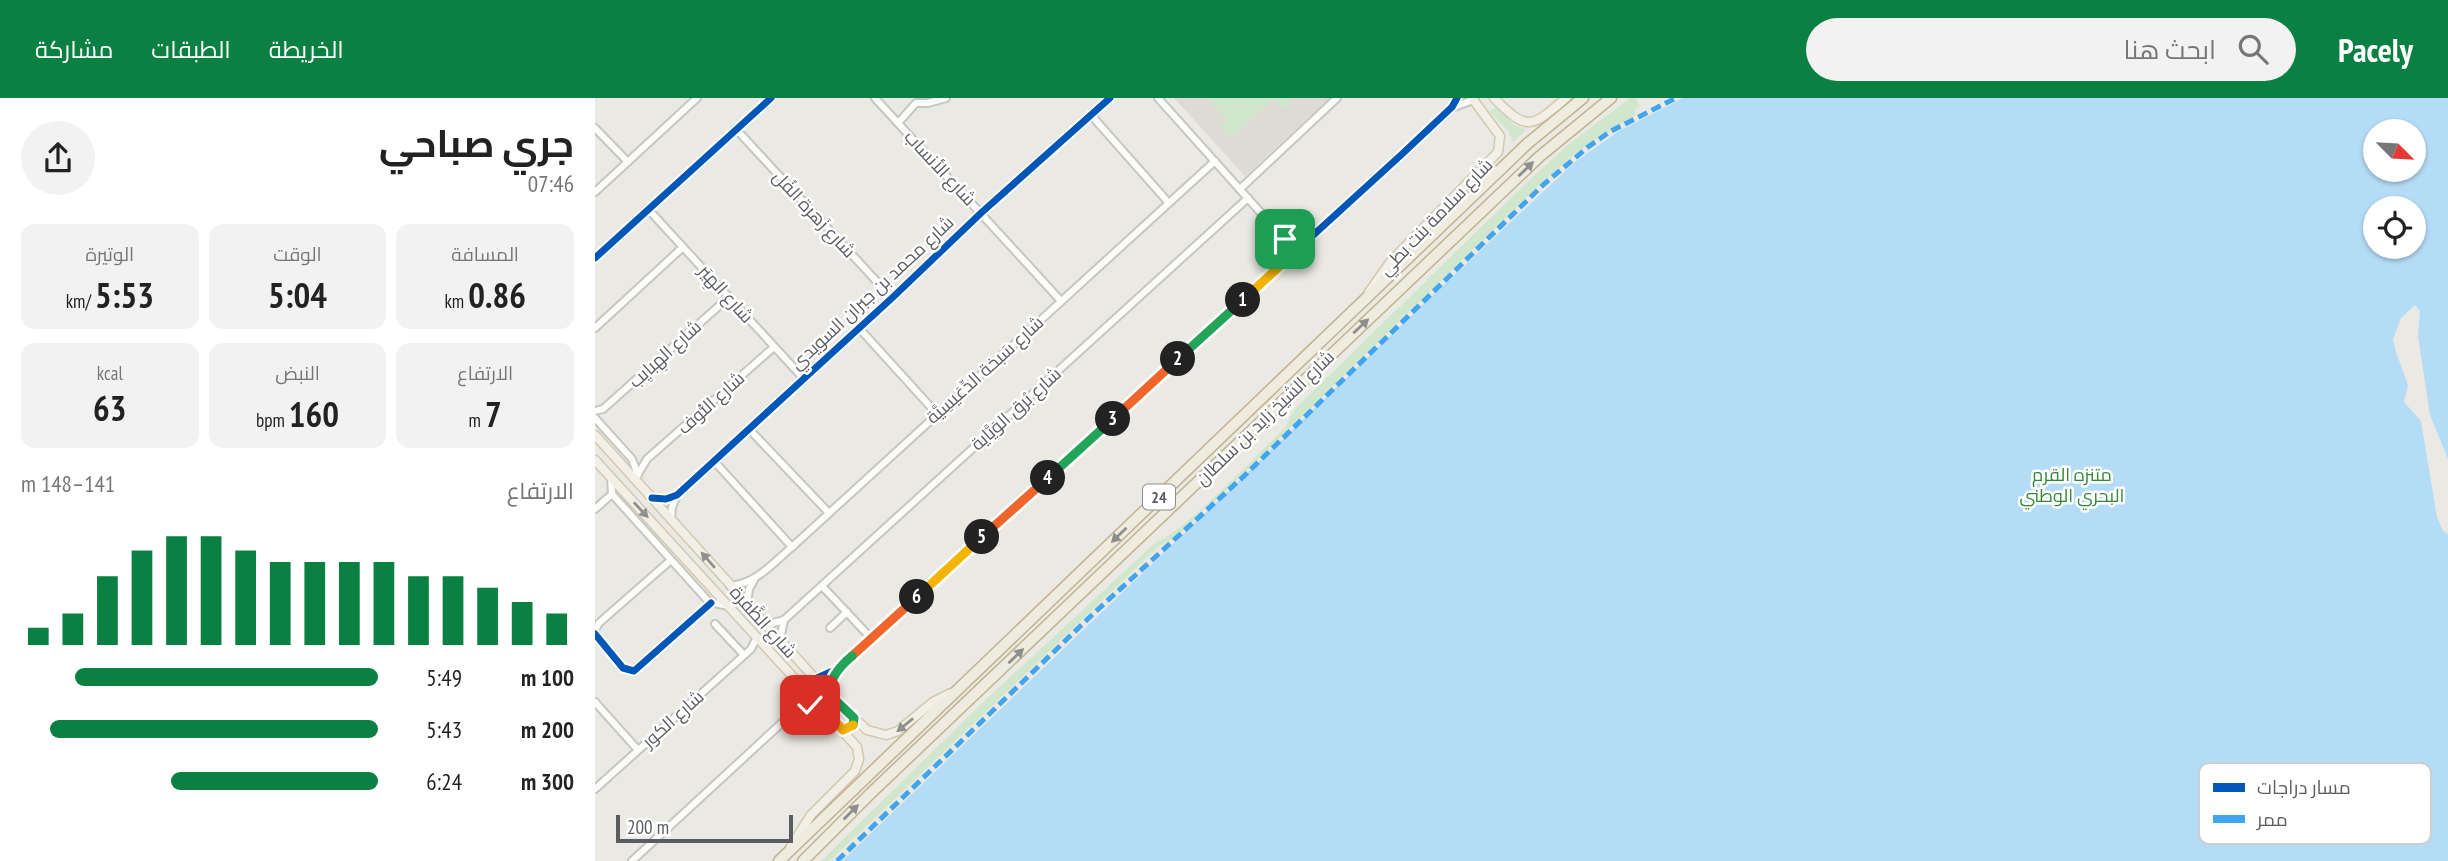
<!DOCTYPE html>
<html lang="ar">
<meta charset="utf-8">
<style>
body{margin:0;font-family:"PT Sans Narrow",Cairo,sans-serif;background:#f2f2f2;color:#222;direction:rtl;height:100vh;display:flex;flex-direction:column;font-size:26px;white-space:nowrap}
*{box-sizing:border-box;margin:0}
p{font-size:23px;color:#767676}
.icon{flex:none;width:38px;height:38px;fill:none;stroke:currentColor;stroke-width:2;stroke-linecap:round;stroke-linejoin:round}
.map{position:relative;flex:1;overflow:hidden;direction:ltr}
.panel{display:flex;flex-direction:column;background:#fff;width:595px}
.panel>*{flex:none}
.needle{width:46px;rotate:114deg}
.fabs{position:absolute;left:1768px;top:21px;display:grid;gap:14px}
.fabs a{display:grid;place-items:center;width:63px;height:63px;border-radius:50%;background:#fff;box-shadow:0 2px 5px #0004;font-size:35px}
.scale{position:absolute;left:21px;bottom:18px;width:177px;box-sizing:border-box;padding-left:7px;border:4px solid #595d62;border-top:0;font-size:19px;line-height:24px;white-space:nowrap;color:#595d62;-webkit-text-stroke:5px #fff;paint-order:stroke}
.pin{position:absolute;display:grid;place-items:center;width:60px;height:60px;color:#fff;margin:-30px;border-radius:14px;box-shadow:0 4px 10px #0006}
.km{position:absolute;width:35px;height:35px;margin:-18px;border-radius:50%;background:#222;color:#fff;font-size:19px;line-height:35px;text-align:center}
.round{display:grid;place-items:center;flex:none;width:74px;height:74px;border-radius:37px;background:#f2f2f2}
.headline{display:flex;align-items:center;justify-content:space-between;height:119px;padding:0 21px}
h1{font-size:38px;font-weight:700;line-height:52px}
.stats{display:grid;grid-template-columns:repeat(3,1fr);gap:10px;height:119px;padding:7px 21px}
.stats div{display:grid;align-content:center;border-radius:14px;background:#f2f2f2;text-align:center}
.stats b{font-size:35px;font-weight:700}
.stats small{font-size:19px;font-weight:400}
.stats p{font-size:19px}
.chart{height:196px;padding:14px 21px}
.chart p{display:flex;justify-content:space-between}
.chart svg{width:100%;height:126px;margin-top:7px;stroke:#0b8043;stroke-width:6}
ul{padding:0 21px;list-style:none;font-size:23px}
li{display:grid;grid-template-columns:112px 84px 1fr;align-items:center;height:52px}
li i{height:18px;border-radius:9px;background:#0b8043}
header{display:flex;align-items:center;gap:42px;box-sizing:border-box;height:98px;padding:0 35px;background:#0b8043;color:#fff}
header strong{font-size:33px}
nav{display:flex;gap:38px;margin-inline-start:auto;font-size:24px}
.search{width:490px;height:63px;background:#f2f2f2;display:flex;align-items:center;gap:18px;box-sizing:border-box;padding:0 24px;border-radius:38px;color:#767676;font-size:26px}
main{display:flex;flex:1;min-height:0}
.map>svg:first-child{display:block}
</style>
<header>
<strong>Pacely</strong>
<div class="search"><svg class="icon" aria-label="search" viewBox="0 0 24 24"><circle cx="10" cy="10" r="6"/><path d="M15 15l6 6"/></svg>ابحث هنا</div>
<nav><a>الخريطة</a><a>الطبقات</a><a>مشاركة</a></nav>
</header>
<main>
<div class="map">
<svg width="1853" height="763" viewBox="0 0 1853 763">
<rect width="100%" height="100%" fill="#eae9e3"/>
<path fill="#dddbd3" d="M579,0h156l-85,78z"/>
<g fill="#d1e7cd">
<path d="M612,0h81l4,5 -7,6 -11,-10 -43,39 -11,-12 7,-6z"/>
<path d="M1035,0h6l4,8 -6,4 2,4 -59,38 -36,31 -329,321 -2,-1 -11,10 1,2 -25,23 -16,8 -329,315h-9l159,-156 176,-163c27,-8 104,-91 129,-114l9,-18 232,-227 43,-39z"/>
<path d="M901,8l17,18 13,6 -13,12 -4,-10 -19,-20z"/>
</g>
<path fill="#b5dcf7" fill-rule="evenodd" d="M1088,0h765v361l-18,-44 -12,-79 2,-25 -5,-6 -14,13 -8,21 3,13 12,33 -4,17 17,19 16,96 6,14 5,3v327h-1606l592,-567 141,-132 44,-31zM1780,33h38v39h-38zM1780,110h38v39h-38z"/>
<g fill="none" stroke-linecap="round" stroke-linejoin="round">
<defs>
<g id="minor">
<path d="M280,0l186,203"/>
<path d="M563,0l138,154"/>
<path d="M859,9l19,-7"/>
<path d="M496,17l77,87"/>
<path d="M303,25l18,-20h12l18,-5"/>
<path d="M0,30l33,34"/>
<path d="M141,31l156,169"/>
<path d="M645,91l97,-91"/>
<path d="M0,94l102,-94"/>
<path d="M53,111l156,170"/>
<path d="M0,160l176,-160"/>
<path d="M0,230l88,-81"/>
<path d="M264,230l78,86"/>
<path d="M0,313l8,-2 125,-111"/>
<path d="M0,320l37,41 6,16"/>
<path d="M154,331l80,84"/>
<path d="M119,363l78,86"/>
<path d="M43,376l9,-15 127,-112"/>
<path d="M16,379l1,17 97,108 20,4"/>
<path d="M57,400l14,1 11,-4 215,-197 89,-85 129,-115"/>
<path d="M0,411l17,-15"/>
<path d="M76,422l1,-13 5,-12"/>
<path d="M135,488c26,-2 43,-23 62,-39l423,-386"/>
<path d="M227,488l49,52"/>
<path d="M152,506l2,-15 5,-9"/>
<path d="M120,526l29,31"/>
<path d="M171,527l18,-5 464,-422"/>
<path d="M235,530l17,-16"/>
<path d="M0,532l4,-7 72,-63"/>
<path d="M0,536l28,34 11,3 77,-68"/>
<path d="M185,542l4,-20"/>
<path d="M220,581l22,-10 71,-64 493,-450 51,-48 5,-9"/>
<path d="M234,596v-7l8,-18"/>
<path d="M0,604l43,48"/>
<path d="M204,609l22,-1"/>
<path d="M0,691l156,-140 6,-12"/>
<path d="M37,763l167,-154 5,-19"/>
</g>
<g id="major">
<path d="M899,0c34,35 38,29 72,0"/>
<path d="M774,194l22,-31 107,-109 2,-16 -28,-38"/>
<path d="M0,337l234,259 38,36 19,5 12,-4 35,-29 18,-9"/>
<path d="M0,362l262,287 2,12 -4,12 -44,44 -21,33"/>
</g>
<g id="highway">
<path d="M184,763l748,-717 56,-46"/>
<path d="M208,763l68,-68 668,-636 72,-59"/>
</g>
</defs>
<use href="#minor" stroke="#c6c6c4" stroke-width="10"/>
<use href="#major" stroke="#d3c9b0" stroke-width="11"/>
<use href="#highway" stroke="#c1b290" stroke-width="13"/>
<use href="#minor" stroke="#fcfcfb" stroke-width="6"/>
<use href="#major" stroke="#f2f0e6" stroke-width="8"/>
<use href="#highway" stroke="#eeebdf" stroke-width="10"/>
<path stroke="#40a5ee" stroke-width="5" stroke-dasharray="10 5" stroke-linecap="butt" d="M242,763l257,-248 150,-137 299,-291 45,-38 23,-16 65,-33"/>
<defs>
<g id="cycleway">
<path d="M0,160l176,-160"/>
<path d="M57,400l14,1 11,-4 215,-197 89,-85 129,-115"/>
<path d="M0,536l28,34 11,3 77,-68"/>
<path d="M220,581l22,-10 71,-64 493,-450 51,-48 5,-9"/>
</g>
</defs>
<use href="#cycleway" stroke="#fff" stroke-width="11"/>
<use href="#cycleway" stroke="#0057b8" stroke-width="7"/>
</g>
<defs><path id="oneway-solid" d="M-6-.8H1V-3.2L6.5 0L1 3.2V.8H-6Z" transform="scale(1.75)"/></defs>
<g fill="#8d8f8e">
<use href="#oneway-solid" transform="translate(931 71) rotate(-44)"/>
<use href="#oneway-solid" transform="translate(766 228) rotate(-43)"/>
<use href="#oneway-solid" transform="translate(524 437) rotate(136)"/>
<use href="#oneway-solid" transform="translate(421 558) rotate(-44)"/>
<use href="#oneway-solid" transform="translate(256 714) rotate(-45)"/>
</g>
<g fill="#8f9090">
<use href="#oneway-solid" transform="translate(46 412) rotate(47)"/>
<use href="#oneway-solid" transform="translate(113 462) rotate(-131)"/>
<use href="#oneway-solid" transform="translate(310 627) rotate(141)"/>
</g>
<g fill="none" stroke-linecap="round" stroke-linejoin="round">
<defs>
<path id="split-1" d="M648,202l53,-49 -11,-12"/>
<path id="split-2" d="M583,261l65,-59"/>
<path id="split-3" d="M518,321l65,-60"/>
<path id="split-4" d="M453,380l65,-59"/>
<path id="split-5" d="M387,439l66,-59"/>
<path id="split-6" d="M322,499l65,-60"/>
<path id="split-7" d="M257,558l65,-59"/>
<path id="split-8" d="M257,558c-12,10 -23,22 -23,38l25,24 -1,7"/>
<path id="split-9" d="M215,607l11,1 22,24 10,-5"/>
</defs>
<use href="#split-1" stroke="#fff" stroke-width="14"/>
<use href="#split-2" stroke="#fff" stroke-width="14"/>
<use href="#split-3" stroke="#fff" stroke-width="14"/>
<use href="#split-4" stroke="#fff" stroke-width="14"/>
<use href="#split-5" stroke="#fff" stroke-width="14"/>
<use href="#split-6" stroke="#fff" stroke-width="14"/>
<use href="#split-7" stroke="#fff" stroke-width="14"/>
<use href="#split-8" stroke="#fff" stroke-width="14"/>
<use href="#split-9" stroke="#fff" stroke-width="14"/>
<use href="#split-1" stroke="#f5b400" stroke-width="9"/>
<use href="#split-2" stroke="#22a559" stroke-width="9"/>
<use href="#split-3" stroke="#f0652b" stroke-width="9"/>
<use href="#split-4" stroke="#22a559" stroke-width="9"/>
<use href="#split-5" stroke="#f0652b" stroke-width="9"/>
<use href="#split-6" stroke="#f5b400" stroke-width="9"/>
<use href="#split-7" stroke="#f0652b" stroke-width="9"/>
<use href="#split-8" stroke="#22a559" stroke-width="9"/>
<use href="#split-9" stroke="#f5b400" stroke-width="9"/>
</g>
<g text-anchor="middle" stroke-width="5" stroke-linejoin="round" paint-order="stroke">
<rect fill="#fff" stroke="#8b8e91" stroke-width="2" x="548" y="386.5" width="32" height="25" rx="5"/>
<g font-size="16" font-weight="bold" fill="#595d62">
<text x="564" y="405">24</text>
</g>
<g font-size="18" fill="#595d62" stroke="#fff">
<text transform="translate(345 70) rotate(47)" y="6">شارع الأنساب</text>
<text transform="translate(219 116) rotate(47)" y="6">شارع زَهرة الفُل</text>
<text transform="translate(841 119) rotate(-46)" y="6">شارع سلامة بنت بطي</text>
<text transform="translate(277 195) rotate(-43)" y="6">شارع محمد بن جبران السويدي</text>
<text transform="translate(131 196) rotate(48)" y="6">شارع الهِيَر</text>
<text transform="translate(70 256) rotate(-42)" y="6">شارع الهِبايِب</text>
<text transform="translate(390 272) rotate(-42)" y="6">شارع سَبخة الدِّعَيسِيَّة</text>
<text transform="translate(116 305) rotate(-42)" y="6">شارع النُّوف</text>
<text transform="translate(421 311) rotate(-42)" y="6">شارع بُرق الوَيَّاية</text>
<text transform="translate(670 320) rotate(-44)" y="6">شارع الشيخ زايد بن سلطان</text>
<text transform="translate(168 524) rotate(48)" y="6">شارع الظَّفرة</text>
<text transform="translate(78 621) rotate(-42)" y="6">شارع الكور</text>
</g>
<g font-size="18" fill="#338736" stroke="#fff">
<text x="1477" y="383">متنزه القرم<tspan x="1477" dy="21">البحري الوطني</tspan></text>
</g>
</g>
<rect x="1604" y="665" width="232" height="81" rx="10" fill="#fff" stroke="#cdced0" stroke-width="2"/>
<rect x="1618" y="685" width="32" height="9" fill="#0057b8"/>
<rect x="1618" y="717" width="32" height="8" fill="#40a5ee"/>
<g font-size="19" fill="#595d62">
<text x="1662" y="696">مسار دراجات</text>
<text x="1662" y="728">ممر</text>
</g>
</svg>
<div class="fabs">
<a><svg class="needle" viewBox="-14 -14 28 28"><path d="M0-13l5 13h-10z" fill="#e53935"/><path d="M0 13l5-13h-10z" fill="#767676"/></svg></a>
<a><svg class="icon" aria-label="locate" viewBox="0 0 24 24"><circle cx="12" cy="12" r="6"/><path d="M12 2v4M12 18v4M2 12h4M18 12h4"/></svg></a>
</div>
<div class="scale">200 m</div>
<div class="pin" style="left:690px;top:141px;background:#1e9e55"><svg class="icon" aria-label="arrive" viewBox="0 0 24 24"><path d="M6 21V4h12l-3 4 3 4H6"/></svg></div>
<div class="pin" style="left:215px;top:607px;background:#d93025"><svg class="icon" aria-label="check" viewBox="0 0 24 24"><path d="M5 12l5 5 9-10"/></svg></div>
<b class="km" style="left:648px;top:202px">1</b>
<b class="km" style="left:583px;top:261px">2</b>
<b class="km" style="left:518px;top:321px">3</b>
<b class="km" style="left:453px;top:380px">4</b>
<b class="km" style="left:387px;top:439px">5</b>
<b class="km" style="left:322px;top:499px">6</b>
</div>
<section class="panel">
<div class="headline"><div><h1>جري صباحي</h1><p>07:46</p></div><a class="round"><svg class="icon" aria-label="share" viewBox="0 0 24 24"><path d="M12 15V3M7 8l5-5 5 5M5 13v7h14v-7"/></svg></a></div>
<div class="stats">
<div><p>المسافة</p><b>0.86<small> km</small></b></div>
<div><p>الوقت</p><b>5:04</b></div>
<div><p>الوتيرة</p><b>5:53<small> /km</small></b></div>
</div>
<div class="stats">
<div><p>الارتفاع</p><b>7<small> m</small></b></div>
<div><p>النبض</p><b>160<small> bpm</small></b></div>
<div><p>kcal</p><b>63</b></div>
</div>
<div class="chart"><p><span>الارتفاع</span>141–148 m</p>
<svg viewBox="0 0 160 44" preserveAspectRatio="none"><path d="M5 44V38M15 44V33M25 44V20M35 44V11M45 44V6M55 44V6M65 44V11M75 44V15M85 44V15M95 44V15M105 44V15M115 44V20M125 44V20M135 44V24M145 44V29M155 44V33"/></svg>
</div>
<ul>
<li><b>100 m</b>5:49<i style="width:85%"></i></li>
<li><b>200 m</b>5:43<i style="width:92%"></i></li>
<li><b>300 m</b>6:24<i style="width:58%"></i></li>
</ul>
</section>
</main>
